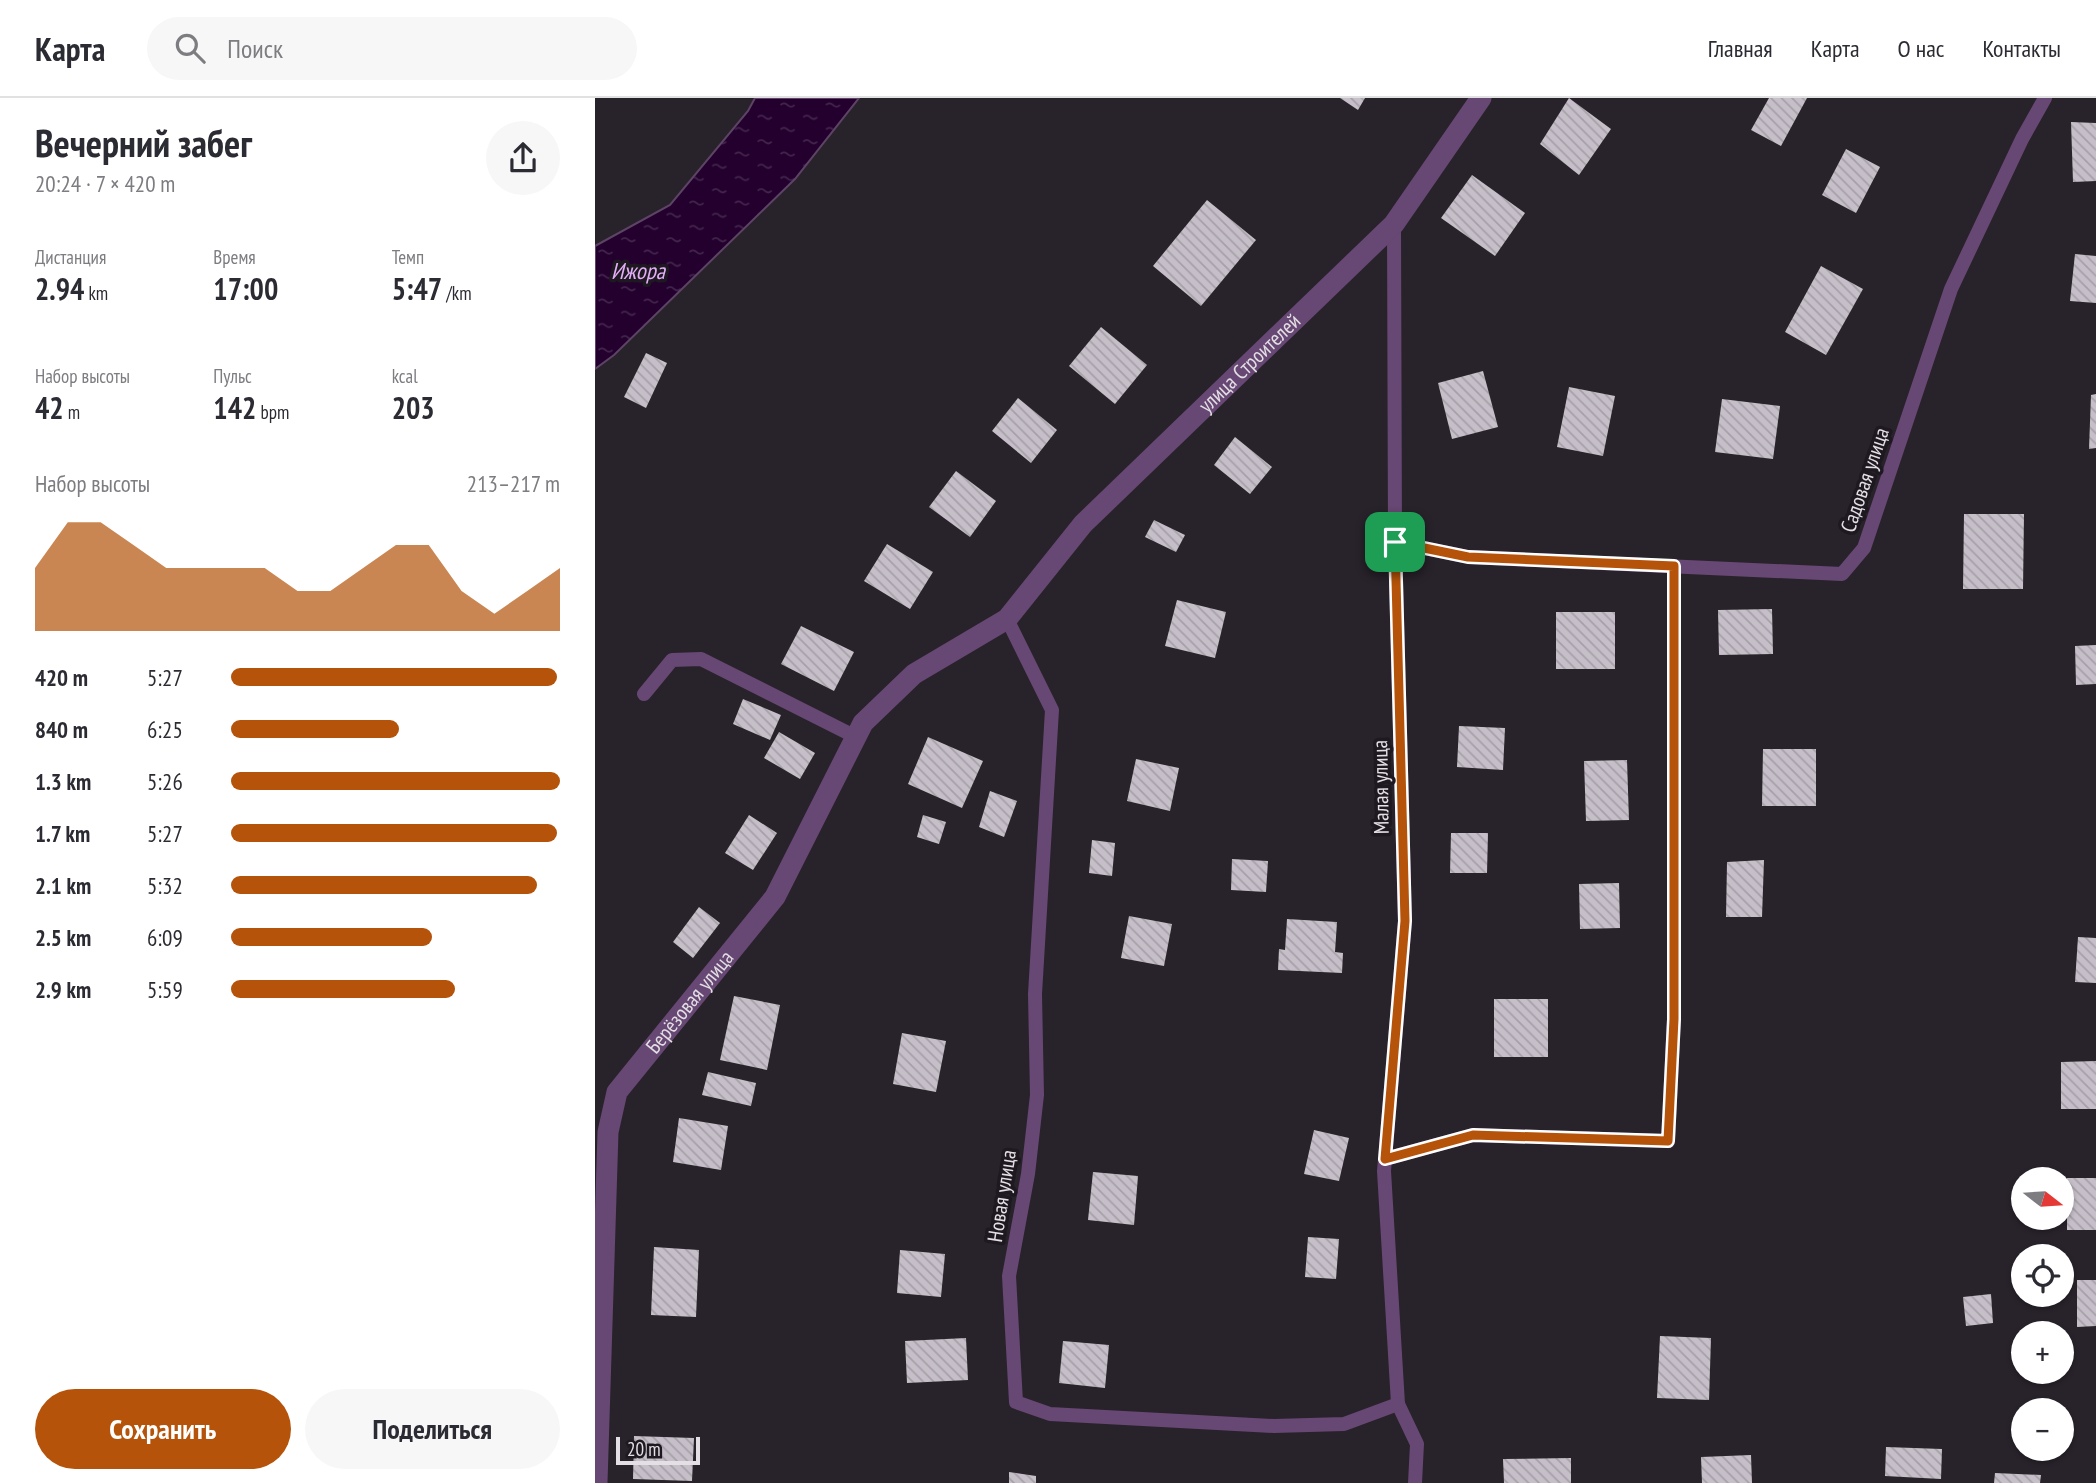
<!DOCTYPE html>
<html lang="ru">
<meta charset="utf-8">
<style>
body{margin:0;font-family:"PT Sans Narrow",sans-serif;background:#f7f7f7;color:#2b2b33;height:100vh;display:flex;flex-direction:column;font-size:26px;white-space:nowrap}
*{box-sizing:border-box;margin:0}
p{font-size:23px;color:#7c7c81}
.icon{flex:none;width:38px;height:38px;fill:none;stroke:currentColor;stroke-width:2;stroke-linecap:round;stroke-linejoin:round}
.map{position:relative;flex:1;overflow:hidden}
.drawer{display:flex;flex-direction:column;background:#fff;width:595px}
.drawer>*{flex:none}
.needle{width:46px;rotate:107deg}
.buttons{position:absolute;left:1416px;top:1069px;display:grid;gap:14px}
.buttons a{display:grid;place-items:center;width:63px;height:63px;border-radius:50%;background:#fff;box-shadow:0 2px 5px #0004;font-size:35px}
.scale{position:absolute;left:21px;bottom:18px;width:84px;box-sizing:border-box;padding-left:7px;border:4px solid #e3dfe4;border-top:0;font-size:19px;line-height:24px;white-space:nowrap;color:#e3dfe4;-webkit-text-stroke:5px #1e1820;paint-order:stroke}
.pin{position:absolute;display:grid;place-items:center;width:60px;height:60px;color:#fff;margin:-30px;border-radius:14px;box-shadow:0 4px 10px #0006}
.round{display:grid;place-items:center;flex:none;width:74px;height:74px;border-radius:37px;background:#f7f7f7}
.headline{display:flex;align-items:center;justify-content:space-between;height:119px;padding:0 35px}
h1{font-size:38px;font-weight:600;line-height:52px}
.stats{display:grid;grid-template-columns:repeat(3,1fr);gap:10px;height:119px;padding:7px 35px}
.stats div{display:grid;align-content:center}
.stats b{font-size:30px;font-weight:600}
.stats small{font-size:19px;font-weight:400}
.stats p{font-size:19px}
.chart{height:196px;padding:14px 35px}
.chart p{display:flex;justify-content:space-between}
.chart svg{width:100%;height:126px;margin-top:7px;fill:#b45309;opacity:.7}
.button{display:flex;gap:14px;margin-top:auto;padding:14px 35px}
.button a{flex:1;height:80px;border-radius:42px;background:#b45309;color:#fff;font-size:28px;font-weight:600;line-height:80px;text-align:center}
.button a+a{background:#f7f7f7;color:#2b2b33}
ul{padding:0 35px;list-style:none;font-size:23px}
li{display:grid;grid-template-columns:112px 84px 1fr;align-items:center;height:52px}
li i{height:18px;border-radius:9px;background:#b45309}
header{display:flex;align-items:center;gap:42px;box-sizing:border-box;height:98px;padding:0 35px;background:#fff;border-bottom:2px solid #e1e1e2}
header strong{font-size:33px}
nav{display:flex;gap:38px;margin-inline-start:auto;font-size:24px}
.search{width:490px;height:63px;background:#f7f7f7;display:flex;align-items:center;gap:18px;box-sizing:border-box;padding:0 24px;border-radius:38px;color:#7c7c81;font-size:26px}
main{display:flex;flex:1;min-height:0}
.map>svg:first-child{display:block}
</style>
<header>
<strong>Карта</strong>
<div class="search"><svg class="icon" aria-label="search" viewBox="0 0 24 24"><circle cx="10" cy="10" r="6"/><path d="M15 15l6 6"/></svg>Поиск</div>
<nav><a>Главная</a><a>Карта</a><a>О нас</a><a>Контакты</a></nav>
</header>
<main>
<section class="drawer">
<div class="headline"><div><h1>Вечерний забег</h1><p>20:24 · 7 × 420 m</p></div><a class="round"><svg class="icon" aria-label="share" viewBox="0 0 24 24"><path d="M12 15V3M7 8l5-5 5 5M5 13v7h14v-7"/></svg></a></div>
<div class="stats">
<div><p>Дистанция</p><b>2.94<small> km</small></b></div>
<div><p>Время</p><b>17:00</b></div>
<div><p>Темп</p><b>5:47<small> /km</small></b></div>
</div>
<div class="stats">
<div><p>Набор высоты</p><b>42<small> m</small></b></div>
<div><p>Пульс</p><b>142<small> bpm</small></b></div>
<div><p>kcal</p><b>203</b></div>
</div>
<div class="chart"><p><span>Набор высоты</span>213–217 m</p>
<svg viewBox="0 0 160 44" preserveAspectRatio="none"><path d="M0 44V22L10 6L20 6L30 14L40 22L50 22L60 22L70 22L80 30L90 30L100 22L110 14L120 14L130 30L140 38L150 30L160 22V44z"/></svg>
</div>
<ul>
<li><b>420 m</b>5:27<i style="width:99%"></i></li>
<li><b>840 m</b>6:25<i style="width:51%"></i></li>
<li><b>1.3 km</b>5:26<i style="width:100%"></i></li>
<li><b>1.7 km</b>5:27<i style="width:99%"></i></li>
<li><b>2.1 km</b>5:32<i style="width:93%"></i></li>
<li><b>2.5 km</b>6:09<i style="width:61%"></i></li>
<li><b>2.9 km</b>5:59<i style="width:68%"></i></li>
</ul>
<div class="button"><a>Сохранить</a><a>Поделиться</a></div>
</section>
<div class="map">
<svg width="1501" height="1385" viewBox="0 0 1501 1385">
<defs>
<pattern id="water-ripples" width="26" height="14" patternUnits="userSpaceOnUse" patternTransform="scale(1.75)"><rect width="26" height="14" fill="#23002e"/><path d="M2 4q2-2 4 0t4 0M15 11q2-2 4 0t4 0" fill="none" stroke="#43254c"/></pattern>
<pattern id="building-back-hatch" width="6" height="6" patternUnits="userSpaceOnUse" patternTransform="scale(1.75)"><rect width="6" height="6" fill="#c6bfc9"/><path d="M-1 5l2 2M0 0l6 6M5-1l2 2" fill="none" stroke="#a6a0a8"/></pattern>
</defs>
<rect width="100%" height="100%" fill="#28222a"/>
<path fill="url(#water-ripples)" stroke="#5d4365" stroke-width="2" d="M160,0h104l-64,81 -181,176 -19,14v-123l75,-41 78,-94z"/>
<g fill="url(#building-back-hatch)">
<path d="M745,0h25l-7,12z"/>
<path d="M974,0l42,31 -32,46 -39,-31z"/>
<path d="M1174,0h38l-26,48 -30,-16z"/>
<path d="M1476,24l25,1v58l-23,1z"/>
<path d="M1251,51l34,18 -24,46 -34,-18z"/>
<path d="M877,77l53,38 -30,43 -54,-38z"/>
<path d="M612,102l49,40 -55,66 -48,-40z"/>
<path d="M1480,156l21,2v47l-26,-2z"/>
<path d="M1226,168l42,23 -37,66 -41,-23z"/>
<path d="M506,229l46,38 -32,39 -46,-38z"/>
<path d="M51,255l21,10 -21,45 -22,-11z"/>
<path d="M888,273l15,56 -46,12 -14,-56z"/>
<path d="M974,289l46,9 -12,60 -46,-9z"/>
<path d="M1501,296v54l-7,1 2,-54z"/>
<path d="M423,300l39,32 -26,33 -39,-32z"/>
<path d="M1127,301l58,7 -7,53 -58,-7z"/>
<path d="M640,339l37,30 -22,27 -36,-29z"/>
<path d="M361,373l40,30 -26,36 -41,-30z"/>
<path d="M1369,416h60l-1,75h-60z"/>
<path d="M559,422l31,15 -9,17 -31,-15z"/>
<path d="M292,446l46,28 -23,37 -46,-28z"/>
<path d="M582,502l49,12 -11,46 -50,-12z"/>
<path d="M1177,511l1,45 -54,1 -1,-45z"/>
<rect x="961" y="514" width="59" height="57"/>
<path d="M206,528l53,26 -20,39 -53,-27z"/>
<path d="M1501,547v39l-20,1 -1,-39z"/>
<path d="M148,601l38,16 -11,25 -37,-16z"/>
<path d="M864,628l46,2 -2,42 -46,-3z"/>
<path d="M184,634l36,21 -15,26 -36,-21z"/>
<path d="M333,639l55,24 -21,47 -54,-24z"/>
<path d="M1168,651h53v57h-54z"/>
<path d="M541,661l43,9 -9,43 -43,-10z"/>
<path d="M1032,662l2,60 -43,1 -2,-60z"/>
<path d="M395,693l27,10 -13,36 -25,-10z"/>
<path d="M154,717l28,18 -24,37 -28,-17z"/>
<path d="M328,717l23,7 -7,22 -22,-7z"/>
<path d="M856,735h37l-1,40h-37z"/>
<path d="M497,742l23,3 -3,33 -23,-3z"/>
<path d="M637,761l36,2 -2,31 -35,-2z"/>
<path d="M1169,762l-2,57h-36l1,-55z"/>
<path d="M1024,785l1,45 -40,1 -1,-45z"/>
<path d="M104,809l21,16 -27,35 -20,-16z"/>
<path d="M534,818l43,8 -8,42 -43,-8z"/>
<path d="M692,821l50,3 -2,30 8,1 -1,20 -64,-3 1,-21 6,1z"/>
<path d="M1483,839l18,1v45l-21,-1z"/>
<path d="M139,898l46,9 -13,65 -47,-10z"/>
<rect x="899" y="901" width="54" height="58"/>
<path d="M307,935l44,8 -10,51 -43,-8z"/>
<path d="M1501,963v48h-35v-47z"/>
<path d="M113,974l48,11 -5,23 -49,-11z"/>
<path d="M84,1020l49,8 -7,44 -48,-8z"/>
<path d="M719,1032l35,8 -10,43 -35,-7z"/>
<path d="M498,1074l45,4 -4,49 -46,-5z"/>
<rect x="1472" y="1080" width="29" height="52"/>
<path d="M713,1139l31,2 -3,40 -31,-2z"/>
<path d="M59,1149l45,3 -3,67 -45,-2z"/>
<path d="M305,1152l45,4 -4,43 -44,-4z"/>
<path d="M1482,1182h19v46l-19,1z"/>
<path d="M1396,1196l2,29 -27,3 -3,-29z"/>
<path d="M1065,1238l51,2 -2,62 -52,-2z"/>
<path d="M371,1240l2,42 -61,3 -2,-42z"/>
<path d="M468,1243l46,4 -4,43 -46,-5z"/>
<path d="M39,1338l60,2 -2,43 -59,-2z"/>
<path d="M1291,1349l56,2 -1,30 -56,-3z"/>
<path d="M1156,1357l1,28h-50l-1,-26z"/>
<path d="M976,1360v25h-67l-1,-24z"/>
<path d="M414,1374l27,4v7h-27z"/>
<path d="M1400,1375l46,2 -1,8h-46z"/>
</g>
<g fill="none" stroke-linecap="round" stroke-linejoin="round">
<g stroke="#674773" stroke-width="14">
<path d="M799,126l1,318 10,379 -21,250 14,233 19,40 -2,39"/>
<path d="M800,444l73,15 374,17 22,-26 87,-259 71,-150 23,-41"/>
<path d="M412,521l45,91 -17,284 2,101 -9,79 -19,102 7,126 34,12 224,12 70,-2 54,-20"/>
<path d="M49,596l28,-34 29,-1 155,78"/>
<path d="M790,1061l88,-24 195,6 6,-122v-452"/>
</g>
<path stroke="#674773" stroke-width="21" id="s1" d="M2,1385l11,-351 9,-40 158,-195 88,-174 51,-49 93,-55 76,-95 311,-300 87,-126"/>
</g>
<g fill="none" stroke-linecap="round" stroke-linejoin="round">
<defs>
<path id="route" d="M800,444l73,15 206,9v453l-6,122 -195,-6 -88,24 20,-238z"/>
</defs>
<use href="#route" stroke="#fff" stroke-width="14"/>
<use href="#route" stroke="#b45309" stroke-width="9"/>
</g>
<g text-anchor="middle" stroke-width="7" stroke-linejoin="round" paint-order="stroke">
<g font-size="21" fill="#e3dfe4" stroke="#1e1820">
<text dy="7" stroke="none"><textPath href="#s1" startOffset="1370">улица Строителей</textPath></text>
<text transform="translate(1270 382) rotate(-71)" y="7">Садовая улица</text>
<text transform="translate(786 689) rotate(-91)" y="7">Малая улица</text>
<text dy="7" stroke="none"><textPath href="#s1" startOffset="508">Берёзовая улица</textPath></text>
<text transform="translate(407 1098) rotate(-81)" y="7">Новая улица</text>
</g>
<g font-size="23" font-style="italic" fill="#e5aef9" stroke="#1e1820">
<text x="43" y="181">Ижора</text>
</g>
</g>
</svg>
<div class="buttons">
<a><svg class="needle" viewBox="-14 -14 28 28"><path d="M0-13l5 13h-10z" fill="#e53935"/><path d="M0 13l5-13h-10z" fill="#7c7c81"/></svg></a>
<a><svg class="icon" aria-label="locate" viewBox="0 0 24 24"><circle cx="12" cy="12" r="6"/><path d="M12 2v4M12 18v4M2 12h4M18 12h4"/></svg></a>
<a>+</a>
<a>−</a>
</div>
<div class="scale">20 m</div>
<div class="pin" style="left:800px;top:444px;background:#1e9e55"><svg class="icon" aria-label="arrive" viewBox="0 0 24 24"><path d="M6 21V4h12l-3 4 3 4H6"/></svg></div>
</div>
</main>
